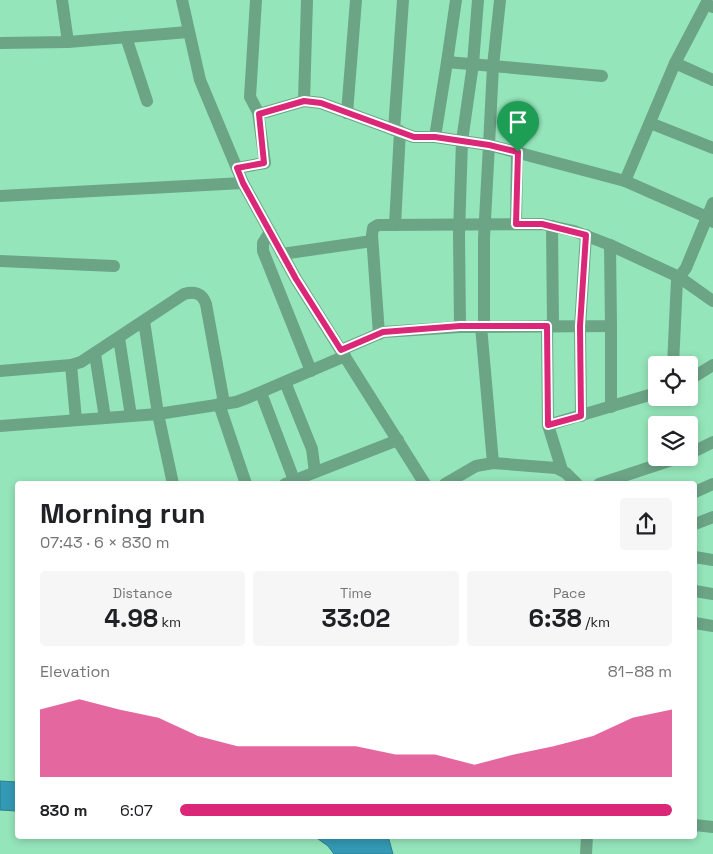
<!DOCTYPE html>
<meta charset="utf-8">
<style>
body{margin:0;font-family:"Space Grotesk",sans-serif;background:#f6f6f6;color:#202124;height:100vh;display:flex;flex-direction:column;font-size:19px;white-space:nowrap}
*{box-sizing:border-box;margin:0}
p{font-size:16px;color:#757577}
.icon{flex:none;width:28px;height:28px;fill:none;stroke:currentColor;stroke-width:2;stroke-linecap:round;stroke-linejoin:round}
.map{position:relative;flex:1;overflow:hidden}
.side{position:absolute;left:15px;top:481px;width:682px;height:358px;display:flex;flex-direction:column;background:#fff;border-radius:5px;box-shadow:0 2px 8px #0003}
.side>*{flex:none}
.buttons{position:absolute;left:648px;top:356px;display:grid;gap:10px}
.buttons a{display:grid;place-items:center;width:50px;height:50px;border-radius:5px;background:#fff;box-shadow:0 2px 8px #0003;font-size:25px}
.pin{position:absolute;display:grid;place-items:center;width:42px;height:42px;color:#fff;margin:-51px -21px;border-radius:50% 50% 50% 0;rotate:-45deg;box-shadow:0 0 5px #0007}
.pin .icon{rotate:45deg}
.round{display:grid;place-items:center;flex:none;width:52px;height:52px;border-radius:5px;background:#f6f6f6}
.overview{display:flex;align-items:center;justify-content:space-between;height:85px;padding:0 25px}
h1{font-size:28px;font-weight:700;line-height:38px}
.figures{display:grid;grid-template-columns:repeat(3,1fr);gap:8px;height:85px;padding:5px 25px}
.figures div{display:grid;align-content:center;border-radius:5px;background:#f6f6f6;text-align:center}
.figures b{font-size:25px;font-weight:700}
.figures small{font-size:14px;font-weight:400}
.figures p{font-size:14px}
.chart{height:140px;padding:10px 25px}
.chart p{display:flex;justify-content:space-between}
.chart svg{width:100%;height:90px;margin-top:5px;fill:#db2777;opacity:.7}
ul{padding:0 25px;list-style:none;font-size:16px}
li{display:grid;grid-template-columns:80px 60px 1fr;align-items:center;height:38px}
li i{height:12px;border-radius:6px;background:#db2777}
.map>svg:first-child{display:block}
</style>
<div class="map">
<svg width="713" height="854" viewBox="0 0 713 854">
<rect width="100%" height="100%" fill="#95e5ba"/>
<g fill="#3399b4" stroke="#2e7f8d">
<path d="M0,781l17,1v29l-17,-1z"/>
<path d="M314,836h74l5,18h-59l-6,-8z"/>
</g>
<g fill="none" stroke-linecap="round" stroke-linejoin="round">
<g stroke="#6ca486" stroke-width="12">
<path d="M182,0l18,80 43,103"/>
<path d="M478,0l-5,64 -11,77 27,4 -5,93v88"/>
<path d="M500,0l-7,66 109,10"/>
<path d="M713,7l-7,-3 -31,59 -50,118 82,36 6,5"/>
<path d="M126,37l21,64"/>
<path d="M68,42l120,-10"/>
<path d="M0,43l68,-1 -6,-42"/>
<path d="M447,62l9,-62"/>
<path d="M675,63l38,17"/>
<path d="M304,101l3,-101"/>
<path d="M347,113l9,-113"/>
<path d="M259,114l45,-13 17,2 93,34h21"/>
<path d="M650,123l63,25"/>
<path d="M394,130l9,-130"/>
<path d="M237,168l28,-5 -7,-51 -8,-15 6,-97"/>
<path d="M0,196l243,-13 53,96 129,205"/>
<path d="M516,224l1,-72"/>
<path d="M395,225l5,-94"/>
<path d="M552,226l1,100"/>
<path d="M270,232l-7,11v8l48,120"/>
<path d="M610,245l1,81 -151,1 -1,-94 3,-92 -27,-4 12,-75 46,4 -4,79 136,36"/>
<path d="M282,254l90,-13"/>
<path d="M0,261l114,5"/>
<path d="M144,321l14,93 15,70"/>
<path d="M481,326l12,137"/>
<path d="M547,326l1,99"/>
<path d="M611,326v81"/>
<path d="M379,334l-7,-99 1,-7 5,-3 164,-1 32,7 36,14 69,32 34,24"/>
<path d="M119,338l12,78"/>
<path d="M341,350l42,-18 77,-5"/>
<path d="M95,354l10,64"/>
<path d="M71,365l5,55"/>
<path d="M673,365l4,-85 9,-12 27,-65"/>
<path d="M0,371l71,-6 10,-3 103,-68c11,-3 18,-1 22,10l18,99"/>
<path d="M689,380l24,-15"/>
<path d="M285,382l27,67 3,23"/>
<path d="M261,393l33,87"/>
<path d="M219,404l27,80"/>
<path d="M581,416l-1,-90 6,-91"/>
<path d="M0,426l158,-12 78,-12 11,-4 98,-42"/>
<path d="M689,454l24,-12"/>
<path d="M562,470l-14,-45 108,-32"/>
<path d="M285,484l113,-44"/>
<path d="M445,484l31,-18 17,-3 63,5 10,5 11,11"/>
<path d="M599,484l79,-26"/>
<path d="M695,492l18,-8"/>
<path d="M695,524l18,-7"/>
<path d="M695,557l18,3"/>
<path d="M695,591l18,3"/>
<path d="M695,623l18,3"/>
<path d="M695,825l18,2"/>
<path d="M586,854l1,-18"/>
</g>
</g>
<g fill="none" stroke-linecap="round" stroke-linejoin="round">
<defs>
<path id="route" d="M304,101l17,2 93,34h21l54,8 29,7 -2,72h26l44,11 -6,91 1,90 -33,9 -1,-99h-87l-77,6 -42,18 -45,-71 -53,-96 -6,-15 27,-5 -5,-49z"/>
</defs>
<use href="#route" stroke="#fff" stroke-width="10"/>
<use href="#route" stroke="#db2777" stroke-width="6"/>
</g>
</svg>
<div class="buttons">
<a><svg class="icon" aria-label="locate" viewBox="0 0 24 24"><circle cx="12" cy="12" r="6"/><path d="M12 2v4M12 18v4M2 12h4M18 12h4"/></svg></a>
<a><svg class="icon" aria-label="layers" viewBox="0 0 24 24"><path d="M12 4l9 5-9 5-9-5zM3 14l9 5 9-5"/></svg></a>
</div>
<div class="pin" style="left:518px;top:152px;background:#1e9e55"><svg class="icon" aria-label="arrive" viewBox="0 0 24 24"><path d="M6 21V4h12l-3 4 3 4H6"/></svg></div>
<section class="side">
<div class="overview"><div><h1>Morning run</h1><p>07:43 · 6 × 830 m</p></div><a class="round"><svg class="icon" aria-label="share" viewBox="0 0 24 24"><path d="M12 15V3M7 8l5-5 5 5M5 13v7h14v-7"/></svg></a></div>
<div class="figures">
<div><p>Distance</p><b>4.98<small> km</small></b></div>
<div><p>Time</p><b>33:02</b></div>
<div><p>Pace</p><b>6:38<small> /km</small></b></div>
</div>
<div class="chart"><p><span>Elevation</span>81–88 m</p>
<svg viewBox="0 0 160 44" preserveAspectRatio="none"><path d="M0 44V11L10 6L20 11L30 15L40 24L50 29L60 29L70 29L80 29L90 33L100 33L110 38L120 33L130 29L140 24L150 15L160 11V44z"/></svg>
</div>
<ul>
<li><b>830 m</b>6:07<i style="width:100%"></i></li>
</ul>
</section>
</div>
